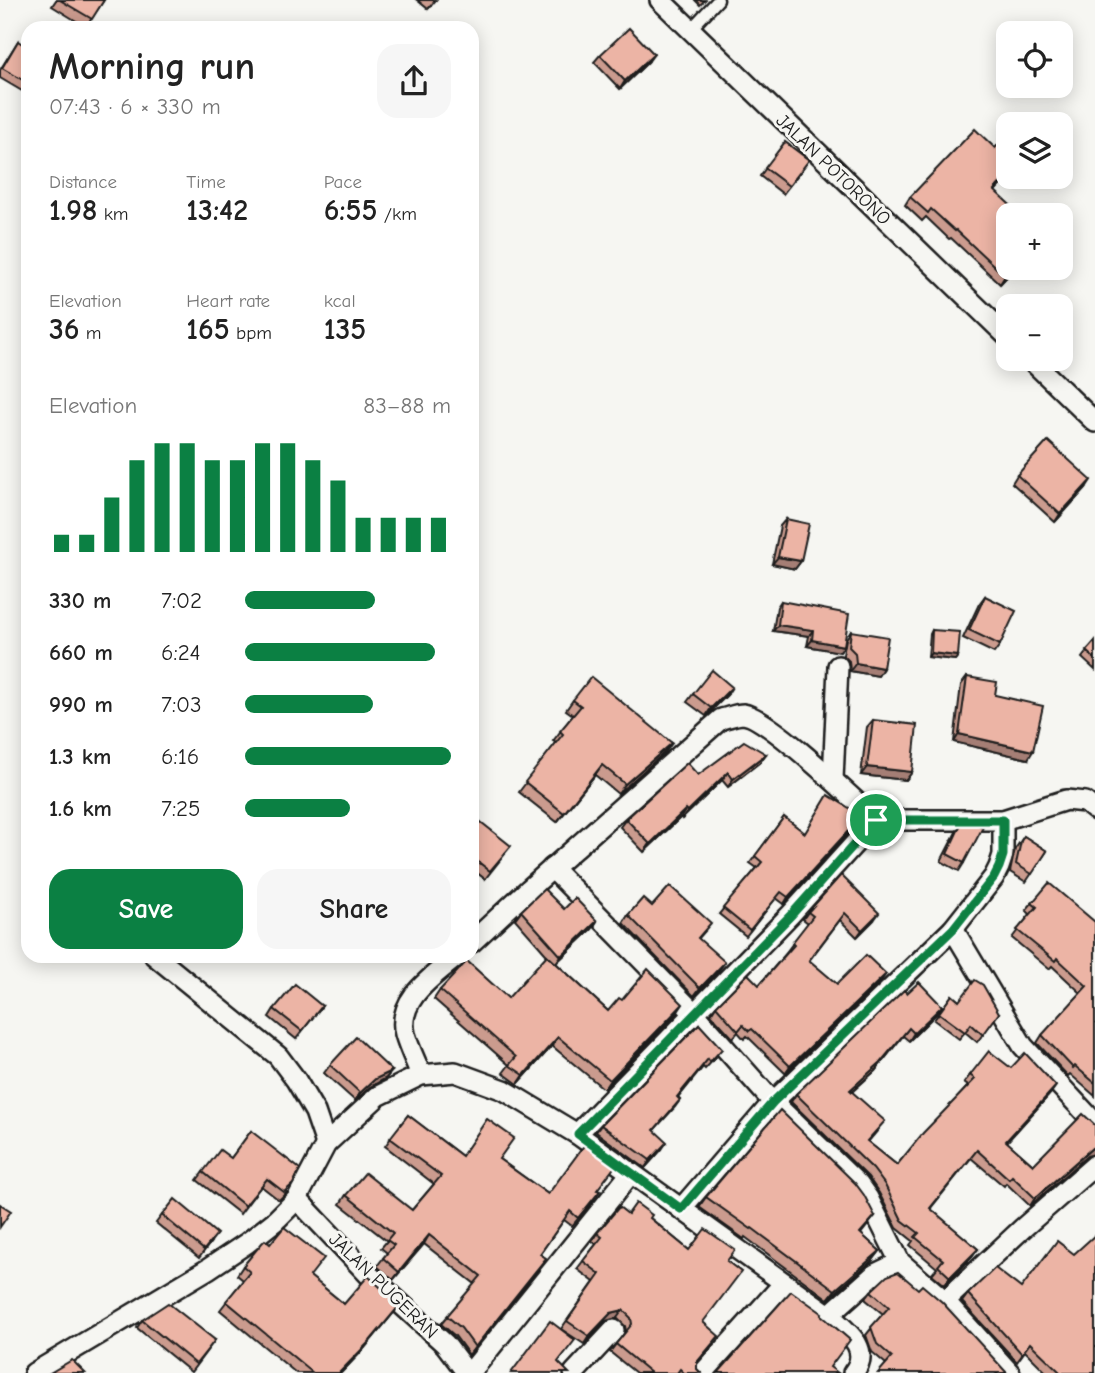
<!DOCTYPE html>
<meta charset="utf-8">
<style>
body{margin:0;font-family:"Comic Neue",sans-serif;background:#f6f6f6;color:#222;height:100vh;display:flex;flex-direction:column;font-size:26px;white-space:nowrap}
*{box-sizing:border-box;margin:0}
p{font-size:23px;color:#767676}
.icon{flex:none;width:38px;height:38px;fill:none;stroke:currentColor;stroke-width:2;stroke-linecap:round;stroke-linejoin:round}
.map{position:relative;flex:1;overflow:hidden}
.side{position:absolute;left:21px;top:21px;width:458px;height:942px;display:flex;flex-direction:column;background:#fff;border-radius:21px;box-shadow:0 4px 18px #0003}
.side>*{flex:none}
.controls{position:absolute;left:996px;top:21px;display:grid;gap:14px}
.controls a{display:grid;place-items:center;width:77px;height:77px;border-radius:14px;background:#fff;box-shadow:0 4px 18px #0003;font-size:35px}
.pin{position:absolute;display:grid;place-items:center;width:60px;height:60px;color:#fff;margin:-30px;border:4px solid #fff;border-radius:50%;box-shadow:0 2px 7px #0007}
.round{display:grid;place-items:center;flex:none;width:74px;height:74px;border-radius:21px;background:#f6f6f6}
.overview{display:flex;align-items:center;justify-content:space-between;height:119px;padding:0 28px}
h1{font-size:38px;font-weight:600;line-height:52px}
.metrics{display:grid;grid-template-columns:repeat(3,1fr);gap:10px;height:119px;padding:7px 28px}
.metrics div{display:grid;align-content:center}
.metrics b{font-size:30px;font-weight:600}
.metrics small{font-size:19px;font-weight:400}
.metrics p{font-size:19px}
.chart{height:196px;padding:14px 28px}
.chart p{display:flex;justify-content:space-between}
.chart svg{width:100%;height:126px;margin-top:7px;stroke:#0b8043;stroke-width:6}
.cta{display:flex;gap:14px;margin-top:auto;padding:14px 28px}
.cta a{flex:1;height:80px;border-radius:21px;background:#0b8043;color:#fff;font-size:28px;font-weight:600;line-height:80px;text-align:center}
.cta a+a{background:#f6f6f6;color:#222}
ul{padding:0 28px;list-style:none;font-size:23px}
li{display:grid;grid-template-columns:112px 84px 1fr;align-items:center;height:52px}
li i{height:18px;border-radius:9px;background:#0b8043}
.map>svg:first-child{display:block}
</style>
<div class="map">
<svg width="1095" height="1373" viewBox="0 0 1095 1373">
<rect width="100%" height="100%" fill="#f6f6f2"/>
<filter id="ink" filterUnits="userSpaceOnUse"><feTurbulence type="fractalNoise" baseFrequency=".0143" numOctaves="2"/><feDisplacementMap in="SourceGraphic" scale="14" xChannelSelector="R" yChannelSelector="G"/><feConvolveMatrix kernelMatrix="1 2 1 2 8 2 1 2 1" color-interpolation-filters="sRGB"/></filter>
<g filter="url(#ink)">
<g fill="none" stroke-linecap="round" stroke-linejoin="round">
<defs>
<path id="service" d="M690,30l28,-30"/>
<g id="minor">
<path d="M660,0l348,337"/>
<path d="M1030,359l65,63"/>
<path d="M833,780l5,-114"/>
<path d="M552,868l143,146 78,88 85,82 10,14 32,64 45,39 65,72"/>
<path d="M953,929l70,117 72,77"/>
<path d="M472,942l57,-53 192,-170c6,-1 15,-5 22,-5 24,2 111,86 133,106h127l63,-20 19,2 10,8"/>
<path d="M155,956l123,100 18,24 19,32 11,32"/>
<path d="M421,1075c-5,-13 -12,-27 -16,-41 -9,-35 30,-59 52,-78"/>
<path d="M577,1134l214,-220 85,-94"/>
<path d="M297,1199l72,76 76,69 22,29"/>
<path d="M681,1209l92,-107 180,-173 41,-52 5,-10 4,-12v-35"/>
<path d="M945,1301l78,-73 72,-63"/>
<path d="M829,1315l46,-41 25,-12"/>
<path d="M34,1373l174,-104 39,-26 28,-22 22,-22 29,-55 52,-48 43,-21 34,-3 49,18 73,44 252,181c17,16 44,34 24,58"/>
<path d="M470,1373l161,-200"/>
<path d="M574,1373l40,-43"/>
<path d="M703,1373l81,-90"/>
</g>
</defs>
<use href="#service" stroke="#1c1c1c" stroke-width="15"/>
<use href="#minor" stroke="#1c1c1c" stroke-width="24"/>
<use href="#service" stroke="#f6f6f2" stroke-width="10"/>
<use href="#minor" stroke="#f6f6f2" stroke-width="19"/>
</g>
<g fill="#cb9b8e" stroke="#1c1c1c" stroke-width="2">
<path d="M56,0h48l-18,27 -34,-21z"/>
<path d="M417,0h19l-8,9z"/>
<path d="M695,0h10l-5,5z"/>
<path d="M18,41l10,42 -6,8 -22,-13v-8z"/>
<path d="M600,55l48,7 -28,27 -26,-27z"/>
<path d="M785,142l24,18 -26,34 -23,-18z"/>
<path d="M1008,177l-13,14 20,77 -15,16 -49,-46 -2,1 -23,-22 -4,4 -17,-16 5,-8z"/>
<path d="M1017,475l69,13 -31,34 -43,-39z"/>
<path d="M786,519l15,42 -6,8 -23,-5 8,-38z"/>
<path d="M985,596l15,49 -6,8 -31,-15 16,-34z"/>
<path d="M781,601l63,45 -4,6 -33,-6 2,-10 -36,-5 4,-24z"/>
<path d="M932,630l26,26 -3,4 -27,-3 2,-23z"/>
<path d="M851,631l32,37 -5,8 -28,-5 -1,-10 -6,-6 3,-16z"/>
<path d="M1095,641v29l-13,-12z"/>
<path d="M967,677l28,18 33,64 -74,-17 7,-57z"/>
<path d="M693,694l34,1 -21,21 -19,-14z"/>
<path d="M573,700l99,43 -7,9 -47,42 -23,-19 -38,47 -38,-30 37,-49 -3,-2 20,-26 -7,-5z"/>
<path d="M873,720l39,52 -6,8 -45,-5 6,-48z"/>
<path d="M766,754l-6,8 -32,25 -6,-7 -40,39 -1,-2 -37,35 -24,-25 6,-8 72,-44z"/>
<path d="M472,815l33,39 -20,25 -13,-10z"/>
<path d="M784,817l20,16 41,3 -61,68 -8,-6 -30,38 -27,-22 38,-46 -7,-5z"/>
<path d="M961,824l3,39 -5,8 -18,-10 15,-29z"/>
<path d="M1024,836l23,15 -21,31 -16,-10 5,-23z"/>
<path d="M841,875l33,45 -17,17 -17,-17 -31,41 28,23 44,-3 -96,92 -38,-37 -3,3 -6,-7 -5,6 -22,-24 5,-8 43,-21 29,-34h-1l21,-28 -5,-4 5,-7z"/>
<path d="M1032,903l63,19v174l-25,-22 -2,2 -31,-33 5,-8 39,-42 -29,-27 -3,3 -37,-31 18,-24 -4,-4z"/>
<path d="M652,906l53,25 -7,8 21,31 -25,26 -71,-73 5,-8z"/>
<path d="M564,909l33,12 -5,8 -36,34 52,48 14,-11 55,13 -73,76 -52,-43 -34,38 -15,-11 6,-8 -75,-66 6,-9 68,8 44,-37 -37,-42 6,-8z"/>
<path d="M907,993l35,13 -6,8 -27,27 -6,-5 -28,35 -23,21 27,37 -11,13 29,23 71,-79 -4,-3 6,-8 41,-7 40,25 -44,49 26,23 54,-9 -57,50 -24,-23 -2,3 -33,-28 -41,51 48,40 -6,8 -27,28 -13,-11 5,-6 -27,-23 3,-4 -16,-13 -18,-35 -11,-16 -77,-75 5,-8z"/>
<path d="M952,995l7,6 40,12 -22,29 -12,-10 -6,7 -25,-19z"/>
<path d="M322,1006l-26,33 -27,-22 5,-8z"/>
<path d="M699,1024l17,33 -11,12 -2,-2 -25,31 2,2 -5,7 -21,23 8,19 -17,19 -49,-36 5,-7z"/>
<path d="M330,1065l62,6 -6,7 -16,9 -15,14 -31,-28z"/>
<path d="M408,1115l54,41 37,3 49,35 50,-4 -4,10 -22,26 -8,-6 -24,34v13l-71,88 -14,-19 -14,-12 34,-40 -51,-40 -31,36 -16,-14 10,-13 -6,-5 6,-7 -47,-37 6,-9 66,15 22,-26 -49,-38z"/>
<path d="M251,1131l36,61 -8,8 -18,-14 -21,28 -43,-34 6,-8 28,-14z"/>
<path d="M706,1197l169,19 -14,18 19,17 -7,9 -45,39 -83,-62 -1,2 -45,-32z"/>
<path d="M628,1214l22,4 39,32 38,11 -24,61 10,21 -16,20v6l4,4h-65l-26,-21 16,-21 -1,-5 -8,-8 -11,3 -22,23 -23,-15 33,-47 -17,-13 19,-25 -4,-3 5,-8z"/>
<path d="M162,1215l49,27 -12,16 -43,-35z"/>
<path d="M270,1244l74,60 56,1 -37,45 -22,23h-45l-76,-63 23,-30 -6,-5 6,-9z"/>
<path d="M1074,1254l21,119h-48l-22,-22 -8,11 -55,-60 6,-8 53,-6z"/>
<path d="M871,1291l136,82 -121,-9 -14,-12 -6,-17 17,-21 -18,-15z"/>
<path d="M142,1320l73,20 -24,32 -54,-44z"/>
</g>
<g fill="#a57e74" stroke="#1c1c1c" stroke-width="2">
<path d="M654,54l-6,8 -28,27 5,-8z"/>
<path d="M1008,175v2l-20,21 6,-8z"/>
<path d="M1013,268h2l-15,16 5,-8z"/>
<path d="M1091,480l-5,8 -31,34 5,-8z"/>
<path d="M778,557l23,4 -6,8 -23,-5z"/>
<path d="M778,625l35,5 -4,6 -36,-5z"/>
<path d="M812,640l32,6 -4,6 -33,-6z"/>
<path d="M931,653l27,3 -3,4 -27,-3z"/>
<path d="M856,663l27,5 -5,8 -28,-5z"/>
<path d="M732,687l-5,8 -21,21 5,-8z"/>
<path d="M959,734l74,17 -5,8 -74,-17z"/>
<path d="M672,743l-7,9 -47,42 7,-10z"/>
<path d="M766,754l-6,8 -32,25 5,-8z"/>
<path d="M602,765l-7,10 -38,47 7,-9z"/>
<path d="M867,767l45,5 -6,8 -45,-5z"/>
<path d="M728,772l-6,8 -40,39 6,-8z"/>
<path d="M686,809l-5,8 -37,35 6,-8z"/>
<path d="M850,829l-5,7 -61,68 4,-7z"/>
<path d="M879,913l-5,7 -17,17 5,-7z"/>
<path d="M597,921l-5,8 -37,35 6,-8z"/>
<path d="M725,962l-6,8 -25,26 6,-8z"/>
<path d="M886,974l-5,7 -96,92 5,-7z"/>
<path d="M683,1004l-6,9 -73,76 6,-9z"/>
<path d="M942,1006l-6,8 -27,27 5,-8z"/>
<path d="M909,1028l-34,43 -31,27 6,-8z"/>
<path d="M558,1037l-6,9 -34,38 6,-9z"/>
<path d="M392,1071l-6,7 -16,9 -15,14 5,-8 15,-14z"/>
<path d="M1056,1086l-5,7 -51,56 6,-8z"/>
<path d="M667,1142l-5,7 -17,19 5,-8z"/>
<path d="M1095,1147v7l-8,2 -57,50 5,-8 57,-50z"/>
<path d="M429,1235l-5,9 -31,36 6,-8z"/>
<path d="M978,1249l-6,8 -27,28 5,-8z"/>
<path d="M880,1251l-7,9 -45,39 7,-9z"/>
<path d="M546,1258l-6,9 -71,88 6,-8z"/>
<path d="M400,1305l-37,45 -22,23h-2z"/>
<path d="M623,1310l-6,8 -11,3 -22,23 5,-8 22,-23z"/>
</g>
<g fill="#ecb4a5" stroke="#1c1c1c" stroke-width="2">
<path d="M60,0h44l-12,19z"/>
<path d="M629,28l25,26 -29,27 -25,-26z"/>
<path d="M18,41l10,7v35l-26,-15z"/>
<path d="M975,129l20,19 3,-3 10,10v20l-14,15 27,25h-13v53h5l-8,8 -49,-46 -1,1 -24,-22 -3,4 -18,-16z"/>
<path d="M785,142l24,18 -20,26 -24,-18z"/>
<path d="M1048,441l43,39 -31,34 -43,-39z"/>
<path d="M786,519l23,5 -8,37 -23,-4z"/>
<path d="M985,596l31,15 -16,34 -31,-15z"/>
<path d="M781,601l68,13 -5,32 -32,-6 1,-10 -35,-5z"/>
<path d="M932,630l28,2 -2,24 -27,-3z"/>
<path d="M851,631l37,6 -5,31 -27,-5 -1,-10 -6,-6z"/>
<path d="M1095,641v18l-9,-8z"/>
<path d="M712,670l20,17 -21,21 -18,-14z"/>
<path d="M591,677l81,66 -47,41 -23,-19 -38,48 -39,-31 38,-48 -3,-3 21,-25 -8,-6z"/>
<path d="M967,677l30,5 -2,13 48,11 -10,45 -74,-17z"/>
<path d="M873,720l44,5 -5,47 -45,-5z"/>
<path d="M744,741l22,13 -33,25 -5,-7 -40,39 -2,-2 -36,35 -24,-25 61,-56 11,12z"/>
<path d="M828,795l31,19 -9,15 -62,68 -7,-5 -31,38 -27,-22 39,-46 -7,-6 29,-39 21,16z"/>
<path d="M472,815l39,31 -21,25 -18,-14z"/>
<path d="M961,824h16l6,3 -19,36 -17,-9z"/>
<path d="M1024,836l23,15 -15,23 -16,-10 5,-23z"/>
<path d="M841,875l38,38 -17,17 -17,-17 -36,47 28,24 29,-29 20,19 -96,92 -38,-37 -3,2 -6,-6 -5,6 -22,-25 32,-32 11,11 35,-40 -2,-2 21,-27 -5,-4z"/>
<path d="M1049,883l46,39v161l-20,-17 -2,2 -31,-33 45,-49 -30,-28 -2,3 -38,-31 20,-23 -5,-4z"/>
<path d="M670,886l41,37 -13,15 27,24 -25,26 -72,-73 15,-17 9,8z"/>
<path d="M544,889l20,20 11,-11 22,23 -36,35 -40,-45z"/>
<path d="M547,955l61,56 11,-13 3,2 26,-31 35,35 -73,76 -52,-43 -34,38 -15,-10 7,-8 -76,-67 27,-29 41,37z"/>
<path d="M975,980l8,5 16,28 -16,22 -12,-11 -6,8 -26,-19 13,-18 7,6z"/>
<path d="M919,982l23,24 -28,27 -5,-5 -29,35 -30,27 35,31 -18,20 30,24 26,-32 52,-54 -5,-4 19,-24 22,17 14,-15 31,33 -50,55 27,24 50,-51 12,11v22l-3,1 -57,50 -23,-22 -3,3 -32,-29 -47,58 48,41 -28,28 -12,-11 5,-6 -28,-23 4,-4 -17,-13 -17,-35 -12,-16 -77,-75 108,-104 3,3z"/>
<path d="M295,984l27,22 -20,25 -28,-22z"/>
<path d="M699,1024l23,25 -12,13 -2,-3 -31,38 3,3 -26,30 13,12 -17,18 -49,-35z"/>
<path d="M356,1037l36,34 -17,8 -15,14 -30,-28z"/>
<path d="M780,1110l75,73 9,12 11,21 -15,17 20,18 -45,39 -83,-62 -1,1 -45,-32z"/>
<path d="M408,1115l54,41 25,-37 27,19 -15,21 49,35 38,-51 30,22 -19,25 3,1 -22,27 -8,-7 -30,43 6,4 -71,89 -14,-19 -14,-12 34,-40 -52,-41 -30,37 -16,-14 11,-13 -7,-5 6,-7 -47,-38 19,-22 47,37 29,-34 -51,-38z"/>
<path d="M251,1131l49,38 -7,15 -9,8 -17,-13 -22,27 -42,-34 17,-22 11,8z"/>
<path d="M175,1199l42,35 -13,16 -42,-35z"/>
<path d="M636,1203l16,12 -2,3 39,32 16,-21 30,21 -8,11 14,11 -38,50 16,14 -22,26v7l4,4h-17l-4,-4 -3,4h-26l-35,-29 16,-20 -1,-6 -8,-8 -12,3 -22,23 -22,-15 33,-47 -17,-13 19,-24 -5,-4 22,-26 9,7z"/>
<path d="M0,1204l11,7 -11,16z"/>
<path d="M284,1227l40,31 -14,18 34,28 24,-28 32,29 -30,36 -31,32h-26l-87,-72 24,-29 -7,-6 19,-23 3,-3 5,4z"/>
<path d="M1095,1235v138h-34l-31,-30 -8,11 -54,-60 27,-26 26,20 36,-47 17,13z"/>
<path d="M898,1272l20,17 4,-4 20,17 65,71h-129l14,-16 -15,-13 -6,-17 18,-20 -18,-16 16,-15z"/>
<path d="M791,1291l31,22 -1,2 29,25 -20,27 8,6h-120z"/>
<path d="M168,1303l47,37 -19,24 -54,-44z"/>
<path d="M550,1321l25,19 -17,22 11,11h-58z"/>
<path d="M72,1360l13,13h-35z"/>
</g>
</g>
<g fill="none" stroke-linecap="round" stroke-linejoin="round" filter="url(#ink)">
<defs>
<path id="route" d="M876,820h127v35l-4,12 -5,10 -41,52 -180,173 -92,107 -103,-75 214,-220z"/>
</defs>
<use href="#route" stroke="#fff" stroke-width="14"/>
<use href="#route" stroke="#0b8043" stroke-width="9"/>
</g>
<g text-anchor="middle" stroke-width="6" stroke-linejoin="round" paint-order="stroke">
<g font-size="19" fill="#1c1c1c" stroke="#f6f6f2">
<text transform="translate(834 169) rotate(44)" y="7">JALAN POTORONO</text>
<text transform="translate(384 1285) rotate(44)" y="7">JALAN PUGERAN</text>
</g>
</g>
</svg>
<div class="controls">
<a><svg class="icon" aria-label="locate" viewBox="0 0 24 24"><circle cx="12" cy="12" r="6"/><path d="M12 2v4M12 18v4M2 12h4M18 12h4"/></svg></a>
<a><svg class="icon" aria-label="layers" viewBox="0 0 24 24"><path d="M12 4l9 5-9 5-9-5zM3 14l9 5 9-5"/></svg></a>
<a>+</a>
<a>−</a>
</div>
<div class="pin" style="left:876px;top:820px;background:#1e9e55"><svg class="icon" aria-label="arrive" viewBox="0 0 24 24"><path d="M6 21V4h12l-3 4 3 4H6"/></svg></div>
<section class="side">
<div class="overview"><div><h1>Morning run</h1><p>07:43 · 6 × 330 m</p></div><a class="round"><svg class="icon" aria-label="share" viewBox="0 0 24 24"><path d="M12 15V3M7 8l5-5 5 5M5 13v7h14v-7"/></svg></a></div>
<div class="metrics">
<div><p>Distance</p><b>1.98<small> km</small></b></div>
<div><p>Time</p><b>13:42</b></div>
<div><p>Pace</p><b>6:55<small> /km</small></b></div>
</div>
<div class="metrics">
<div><p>Elevation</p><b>36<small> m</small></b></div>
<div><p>Heart rate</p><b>165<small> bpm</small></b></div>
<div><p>kcal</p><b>135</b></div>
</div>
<div class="chart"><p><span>Elevation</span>83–88 m</p>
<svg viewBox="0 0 160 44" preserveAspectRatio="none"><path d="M5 44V38M15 44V38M25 44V25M35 44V12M45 44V6M55 44V6M65 44V12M75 44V12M85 44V6M95 44V6M105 44V12M115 44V19M125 44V32M135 44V32M145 44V32M155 44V32"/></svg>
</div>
<ul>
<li><b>330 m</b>7:02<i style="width:63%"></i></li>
<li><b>660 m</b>6:24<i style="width:92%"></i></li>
<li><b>990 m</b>7:03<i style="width:62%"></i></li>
<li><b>1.3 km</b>6:16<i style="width:100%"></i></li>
<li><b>1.6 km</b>7:25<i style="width:51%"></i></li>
</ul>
<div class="cta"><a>Save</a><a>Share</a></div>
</section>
</div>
